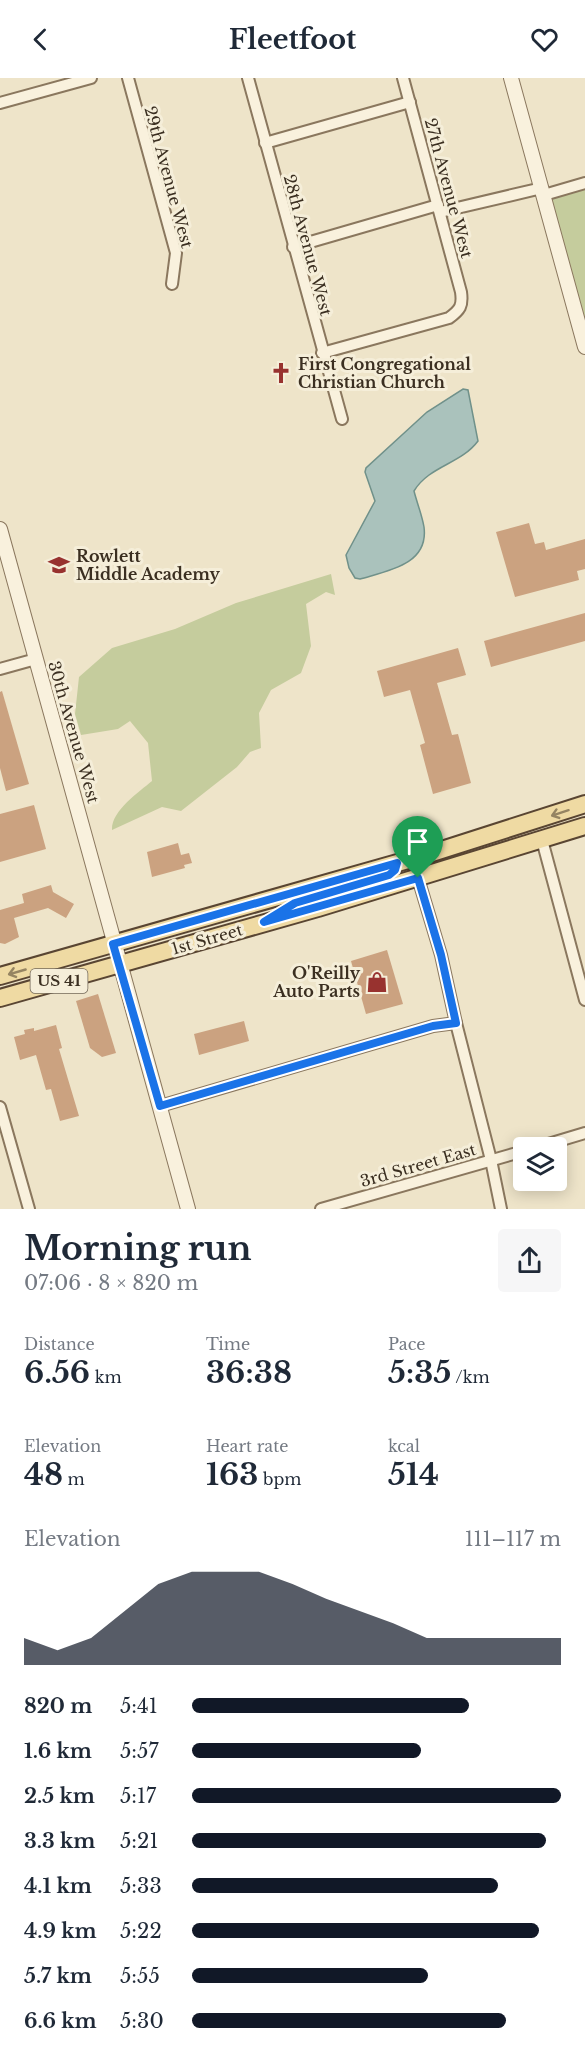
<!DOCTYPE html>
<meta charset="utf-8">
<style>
body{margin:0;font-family:"Libre Baskerville",serif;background:#f6f6f7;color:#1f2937;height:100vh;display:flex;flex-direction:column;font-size:22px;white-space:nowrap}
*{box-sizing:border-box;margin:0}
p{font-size:20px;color:#747a83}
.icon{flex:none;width:33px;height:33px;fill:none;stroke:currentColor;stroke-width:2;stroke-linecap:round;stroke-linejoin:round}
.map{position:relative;height:1131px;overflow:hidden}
.drawer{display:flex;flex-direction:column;background:#fff;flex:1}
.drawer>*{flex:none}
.controls{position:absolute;left:513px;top:1059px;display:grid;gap:12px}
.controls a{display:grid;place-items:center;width:54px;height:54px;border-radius:6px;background:#fff;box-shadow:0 3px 15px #0003;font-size:30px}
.pin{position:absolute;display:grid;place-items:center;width:51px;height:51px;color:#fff;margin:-62px -26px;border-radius:50% 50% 50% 0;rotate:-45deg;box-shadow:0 0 6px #0007}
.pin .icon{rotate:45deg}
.round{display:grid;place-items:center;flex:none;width:63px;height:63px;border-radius:6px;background:#f6f6f7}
.headline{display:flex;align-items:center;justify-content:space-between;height:102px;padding:0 24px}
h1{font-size:33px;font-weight:800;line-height:45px}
.figures{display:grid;grid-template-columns:repeat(3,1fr);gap:9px;height:102px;padding:6px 24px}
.figures div{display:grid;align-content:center}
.figures b{font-size:30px;font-weight:800}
.figures small{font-size:16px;font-weight:400}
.figures p{font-size:16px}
.chart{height:168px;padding:12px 24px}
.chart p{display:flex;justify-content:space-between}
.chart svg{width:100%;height:108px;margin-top:6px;fill:#111827;opacity:.7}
ul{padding:0 24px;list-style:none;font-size:20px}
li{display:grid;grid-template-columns:96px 72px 1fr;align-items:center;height:45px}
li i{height:15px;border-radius:8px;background:#111827}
header{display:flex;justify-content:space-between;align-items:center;height:78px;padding:0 24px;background:#fff;font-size:27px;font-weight:800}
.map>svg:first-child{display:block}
</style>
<header><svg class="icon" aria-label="back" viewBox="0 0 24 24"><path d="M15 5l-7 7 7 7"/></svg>Fleetfoot<svg class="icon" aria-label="heart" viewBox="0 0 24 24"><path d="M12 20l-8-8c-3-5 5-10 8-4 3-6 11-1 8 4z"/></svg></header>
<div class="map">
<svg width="585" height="1131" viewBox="0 0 585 1131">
<rect width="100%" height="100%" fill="#eee4c9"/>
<g fill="#c5cc9d">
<path d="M585,110v137l-34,-127z"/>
<path d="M331,496l4,21 -9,-3 -20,12 5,42 -10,27 -30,17 -12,23 2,35 -11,4 -13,15 -56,44 -19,-4 -50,23c-1,-19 27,-38 40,-49l-4,-38 -18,-22 -12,8 -37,6 -6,-21 4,-37 33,-29 63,-19 61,-26z"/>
</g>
<path fill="#aac2bc" stroke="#70918a" stroke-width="1.5" d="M463,311l5,1 10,51c-17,23 -49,25 -64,50 3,12 8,24 10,36 5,38 -37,44 -64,52l-5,-1 -6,-10 -3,-13 29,-54 -10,-29 1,-4 61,-56z"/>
<g fill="#cba280">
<path d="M529,445l6,21 9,-2 2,8 39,-11v30l-8,2 2,9 -64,17 -19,-65z"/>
<path d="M585,535v28l-94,26 -7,-26z"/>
<path d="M458,570l8,27 -29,8 15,52 6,-1 13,49 -38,11 -13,-49 5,-2 -15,-53 -26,7 -7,-26z"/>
<path d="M2,613l27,93 -23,7 -6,-23v-76z"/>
<path d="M34,727l12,44 -46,13v-48z"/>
<path d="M178,765l3,12 8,-2 3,10 -8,2 1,3 -33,9 -5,-25z"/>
<path d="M51,807l2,7 21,12 -8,14 -18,-10 -34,10 5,19 -14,7 -5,-1v-33l24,-7 -2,-9z"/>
<path d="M387,872l16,54 -37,10 -15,-53z"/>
<path d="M98,916l18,59 -14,4 -12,-9 -14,-47z"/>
<path d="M244,943l5,20 -50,14 -5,-21z"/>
<path d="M56,947l6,23 -3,1 20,67 -19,5 -9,-32 -5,1 -10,-35 -16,5 -6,-23 11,-3 -1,-4 10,-2v3z"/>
</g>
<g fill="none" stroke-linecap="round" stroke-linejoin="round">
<defs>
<g id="minor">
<path d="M128,0l48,175 -4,31"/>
<path d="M248,0l94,341"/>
<path d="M0,25l91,-25"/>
<path d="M265,65l145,-41"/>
<path d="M544,117l41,-12"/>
<path d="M440,134l102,-24"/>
<path d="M293,169l145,-42"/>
<path d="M322,275l127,-35c11,-8 14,-12 12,-26l-58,-214"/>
<path d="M0,591l36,-10"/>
<path d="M542,762l43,160"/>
<path d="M418,800l23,77 15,68 35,137 10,49"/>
<path d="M160,1028l273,-80 23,-3"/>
<path d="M0,1029l29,102"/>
<path d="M535,1070l50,-15"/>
<path d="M321,1131l203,-58"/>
</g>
<g id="tertiary">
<path d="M511,0l74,269"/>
<path d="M0,451l188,680"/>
</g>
<g id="primary">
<path d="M0,898l429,-122 156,-50"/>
<path d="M0,920l318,-90 267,-82"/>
</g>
</defs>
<use href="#minor" stroke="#8a775e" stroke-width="14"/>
<use href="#tertiary" stroke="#8a775e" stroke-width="16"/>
<use href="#primary" stroke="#594532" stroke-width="20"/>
<use href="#minor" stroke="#f9f1dd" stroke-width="10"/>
<use href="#tertiary" stroke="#f9f1dd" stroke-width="14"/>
<use href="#primary" stroke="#efdaa3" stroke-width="16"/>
</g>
<defs><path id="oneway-shaft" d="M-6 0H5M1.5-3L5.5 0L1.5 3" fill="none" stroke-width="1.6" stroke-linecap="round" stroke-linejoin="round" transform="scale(1.5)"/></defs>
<g stroke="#958462">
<use href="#oneway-shaft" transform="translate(560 735) rotate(162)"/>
<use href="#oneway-shaft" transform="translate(17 894) rotate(164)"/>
</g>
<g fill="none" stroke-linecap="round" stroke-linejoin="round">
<defs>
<path id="route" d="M397,785l-2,7 -6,5 -94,28 -31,19 154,-44 23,77 15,68 -23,3 -273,80 -47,-162z"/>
</defs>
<use href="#route" stroke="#fff" stroke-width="12"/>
<use href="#route" stroke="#1a73e8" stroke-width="8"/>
</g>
<defs>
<symbol id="church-bare" viewBox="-9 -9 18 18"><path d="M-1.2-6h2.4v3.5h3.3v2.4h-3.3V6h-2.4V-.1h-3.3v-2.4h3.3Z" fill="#98322f" stroke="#f5eed9" stroke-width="2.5" paint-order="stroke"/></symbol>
<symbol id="school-bare" viewBox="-9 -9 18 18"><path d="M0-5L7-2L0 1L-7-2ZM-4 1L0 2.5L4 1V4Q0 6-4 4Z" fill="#98322f" stroke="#f5eed9" stroke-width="2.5" paint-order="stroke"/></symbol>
<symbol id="shop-bare" viewBox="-9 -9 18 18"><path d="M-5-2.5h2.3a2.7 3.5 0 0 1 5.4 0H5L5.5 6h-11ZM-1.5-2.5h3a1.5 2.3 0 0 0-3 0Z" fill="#98322f" stroke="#f5eed9" stroke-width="2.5" paint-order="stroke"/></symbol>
</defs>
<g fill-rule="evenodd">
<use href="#church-bare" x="266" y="280" width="30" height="30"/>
<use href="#school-bare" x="44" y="472" width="30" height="30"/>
<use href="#shop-bare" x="362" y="889" width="30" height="30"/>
</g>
<g text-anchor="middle" stroke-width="6" stroke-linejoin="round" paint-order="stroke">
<rect fill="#f5eed9" stroke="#736858" stroke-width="1.5" x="30.5" y="891" width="57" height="24" rx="4.5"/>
<g font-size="15" font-weight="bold" fill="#3b2f21">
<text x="59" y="908">US 41</text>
</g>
<g font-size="16" fill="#3b2f21" stroke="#f5eed9">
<text transform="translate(169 99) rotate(75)" y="6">29th Avenue West</text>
<text transform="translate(449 110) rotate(75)" y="6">27th Avenue West</text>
<text transform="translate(308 167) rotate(75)" y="6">28th Avenue West</text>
<text transform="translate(74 654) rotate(74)" y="6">30th Avenue West</text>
<text transform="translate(207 861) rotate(-16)" y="6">1st Street</text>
<text transform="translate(418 1087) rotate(-16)" y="6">3rd Street East</text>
</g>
<g font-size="16" font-weight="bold" fill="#3b2f21" stroke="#f5eed9" text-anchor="start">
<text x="298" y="292">First Congregational<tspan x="298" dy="18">Christian Church</tspan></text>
<text x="76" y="484">Rowlett<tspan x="76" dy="18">Middle Academy</tspan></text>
<text x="360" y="901" text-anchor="end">O'Reilly<tspan x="360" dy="18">Auto Parts</tspan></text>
</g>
</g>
</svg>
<div class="controls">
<a><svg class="icon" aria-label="layers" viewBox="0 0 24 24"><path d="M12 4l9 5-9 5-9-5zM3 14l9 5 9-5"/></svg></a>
</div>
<div class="pin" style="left:418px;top:800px;background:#1e9e55"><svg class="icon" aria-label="arrive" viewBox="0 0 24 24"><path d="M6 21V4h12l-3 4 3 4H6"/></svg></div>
</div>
<section class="drawer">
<div class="headline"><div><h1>Morning run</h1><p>07:06 · 8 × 820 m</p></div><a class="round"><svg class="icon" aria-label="share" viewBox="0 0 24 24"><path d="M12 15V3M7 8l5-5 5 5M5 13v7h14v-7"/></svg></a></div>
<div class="figures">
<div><p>Distance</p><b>6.56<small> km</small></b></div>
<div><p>Time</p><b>36:38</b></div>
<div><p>Pace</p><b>5:35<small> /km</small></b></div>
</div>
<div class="figures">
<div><p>Elevation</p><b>48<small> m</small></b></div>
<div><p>Heart rate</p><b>163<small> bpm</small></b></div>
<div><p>kcal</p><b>514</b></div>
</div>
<div class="chart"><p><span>Elevation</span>111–117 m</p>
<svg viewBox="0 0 160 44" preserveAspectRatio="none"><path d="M0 44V33L10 38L20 33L30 22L40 11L50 6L60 6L70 6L80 11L90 17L100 22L110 27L120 33L130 33L140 33L150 33L160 33V44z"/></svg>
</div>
<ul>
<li><b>820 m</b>5:41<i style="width:75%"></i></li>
<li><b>1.6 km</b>5:57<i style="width:62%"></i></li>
<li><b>2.5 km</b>5:17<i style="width:100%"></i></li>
<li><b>3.3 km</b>5:21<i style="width:96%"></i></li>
<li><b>4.1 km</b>5:33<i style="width:83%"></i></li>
<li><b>4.9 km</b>5:22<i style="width:94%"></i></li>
<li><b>5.7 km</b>5:55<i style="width:64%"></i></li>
<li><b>6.6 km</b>5:30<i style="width:85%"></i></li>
</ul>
</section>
